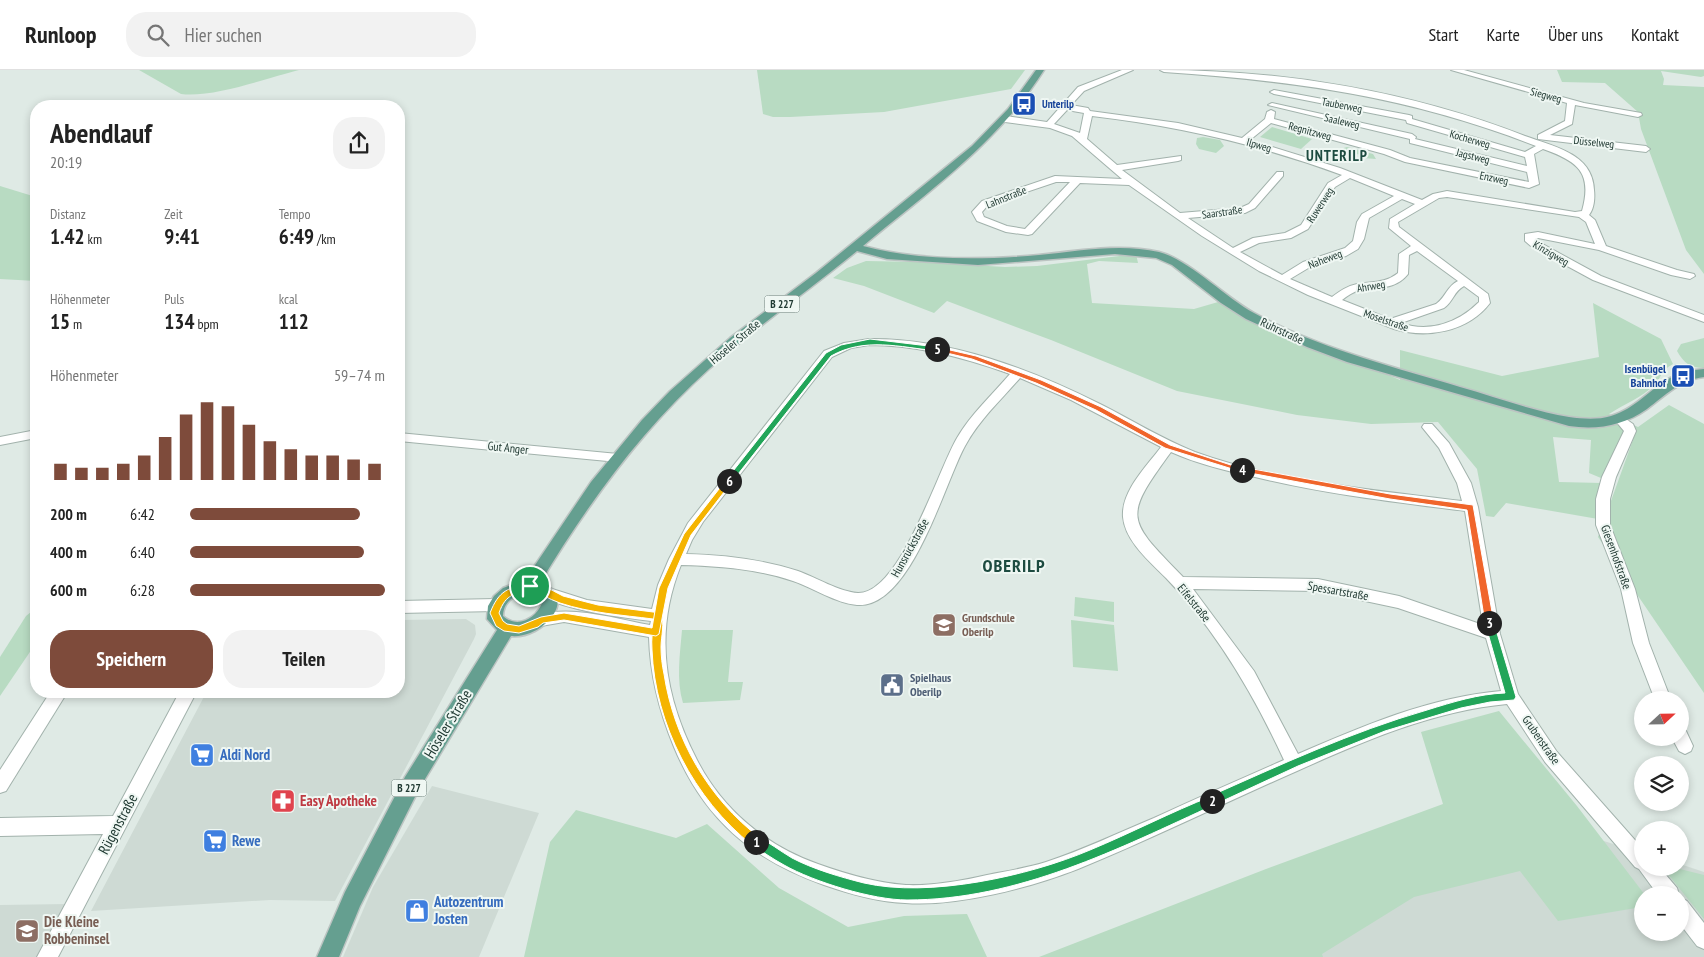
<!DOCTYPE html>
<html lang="de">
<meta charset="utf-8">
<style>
body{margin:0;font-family:"PT Sans Narrow",sans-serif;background:#f2f2f2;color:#222;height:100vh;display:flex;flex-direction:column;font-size:19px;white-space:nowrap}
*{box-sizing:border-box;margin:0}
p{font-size:16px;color:#767676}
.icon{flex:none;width:28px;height:28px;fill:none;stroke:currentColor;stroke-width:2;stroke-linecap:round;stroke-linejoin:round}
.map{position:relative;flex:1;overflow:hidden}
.sheet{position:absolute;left:30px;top:30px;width:375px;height:598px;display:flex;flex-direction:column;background:#fff;border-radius:20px;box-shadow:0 2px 8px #0003}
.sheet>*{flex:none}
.needle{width:32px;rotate:68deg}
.fabs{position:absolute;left:1634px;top:621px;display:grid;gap:10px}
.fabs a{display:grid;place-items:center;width:55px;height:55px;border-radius:50%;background:#fff;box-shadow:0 2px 8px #0003;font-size:25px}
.pin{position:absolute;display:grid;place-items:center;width:42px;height:42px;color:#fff;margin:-21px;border:2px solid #fff;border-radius:50%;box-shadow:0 1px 5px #0007}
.km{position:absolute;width:25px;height:25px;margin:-12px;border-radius:50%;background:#222;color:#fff;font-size:14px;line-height:25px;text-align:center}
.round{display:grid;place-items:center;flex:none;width:52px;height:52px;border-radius:20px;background:#f2f2f2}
.headline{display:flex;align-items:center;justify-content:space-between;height:85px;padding:0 20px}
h1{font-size:28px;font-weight:800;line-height:38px}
.stats{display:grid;grid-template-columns:repeat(3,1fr);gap:8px;height:85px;padding:5px 20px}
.stats div{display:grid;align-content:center}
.stats b{font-size:21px;font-weight:800}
.stats small{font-size:14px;font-weight:400}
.stats p{font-size:14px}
.chart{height:140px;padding:10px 20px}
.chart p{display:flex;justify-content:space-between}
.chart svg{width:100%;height:90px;margin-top:5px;stroke:#7e4b3b;stroke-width:6}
.button{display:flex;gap:10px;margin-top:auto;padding:10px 20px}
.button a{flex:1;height:58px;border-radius:20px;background:#7e4b3b;color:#fff;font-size:20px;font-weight:800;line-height:58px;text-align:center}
.button a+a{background:#f2f2f2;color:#222}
ul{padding:0 20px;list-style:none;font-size:16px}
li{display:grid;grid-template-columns:80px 60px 1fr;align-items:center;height:38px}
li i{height:12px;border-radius:6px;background:#7e4b3b}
header{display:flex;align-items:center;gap:30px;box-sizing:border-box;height:70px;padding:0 25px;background:#fff;border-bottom:1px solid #e0e0e0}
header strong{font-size:24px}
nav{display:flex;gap:28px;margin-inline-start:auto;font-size:18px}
.search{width:350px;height:45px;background:#f2f2f2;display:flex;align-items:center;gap:12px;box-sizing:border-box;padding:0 18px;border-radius:20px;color:#767676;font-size:19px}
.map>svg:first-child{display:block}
</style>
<header>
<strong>Runloop</strong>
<div class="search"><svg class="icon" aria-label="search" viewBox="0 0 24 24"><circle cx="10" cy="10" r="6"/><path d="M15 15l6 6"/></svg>Hier suchen</div>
<nav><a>Start</a><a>Karte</a><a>Über uns</a><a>Kontakt</a></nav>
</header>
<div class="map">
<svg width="1704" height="887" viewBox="0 0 1704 887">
<rect width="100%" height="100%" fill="#dfeae5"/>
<g fill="#cedad4" fill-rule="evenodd">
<path d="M466,549l9,6 1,9 -2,5 -139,262 -65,-1 -179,11 116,-220h192v-71z"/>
<path d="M432,716l107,27 -60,144h-136l30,-70z"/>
<path d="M1572,761l70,22v15h38v-4l24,8v85h-555zM1642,825h38v37h-38z"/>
<path d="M68,834l-29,53h-39v-52z"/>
</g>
<g fill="#b8dbc2">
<path d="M139,0h160c-32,8 -86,28 -118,24z"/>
<path d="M757,0h268l-14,19 -127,23 -94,5h-17l-10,-3z"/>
<path d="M1557,0h147v6l-3,1 -40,-6 3,8 -1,6 41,2v187l-18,-24 -45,-121 -3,-17 -33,-29 -43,-1z"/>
<path d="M1272,57l40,12 -11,10 -41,-12z"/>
<path d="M1203,67l17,3 4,6 -8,7 -17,-4 -3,-5 1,-6z"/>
<path d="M1347,77l26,7 3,5 -13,-1 -5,-4 -2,1 1,4 -14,-1 -4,-2 -2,-6z"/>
<path d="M0,116l36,11v84l-36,-2z"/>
<path d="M1136,184l2,9 -39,-2 -12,3 5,39 102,6 31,-9 25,16 150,64v-30l102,26 97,-19 -6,-54 68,36 12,25c-14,8 -9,10 -18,20 -13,14 -31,20 -46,30l29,13 31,-22 35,19v269l-106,-156 36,-100 -21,46 -24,-10 2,-33 -38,-3 6,45 43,1 -4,36 -92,-16 -12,14 -8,-1 -9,-47 -39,-47 -67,2 -74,-9 -120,-24 -126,-51 -104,-39 -13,12 -70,-27 -31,-8 14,-10 19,-7 54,1 85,5 32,-1z"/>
<path d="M1704,268v30c-14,0 -20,-5 -27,-17l4,-7z"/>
<path d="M1075,527l39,5v20l-40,-6z"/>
<path d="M36,538v35l-36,53v-39l26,-41z"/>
<path d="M1071,550l43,5 4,46 -45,-4z"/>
<path d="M682,560h51l-5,52h15l-3,18 -57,3c-7,-23 -3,-49 -1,-73z"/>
<path d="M1499,641l78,95 68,89h-3v12l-84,14 -38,-50 -106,26 -92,57 1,3h-284l227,-88 177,-65 -22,-72z"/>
<path d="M576,740l100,28 31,-14 72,64 69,39 56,-11 63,-2 20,43h-463l26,-115z"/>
<path d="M1663,798h13l28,7v44z"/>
</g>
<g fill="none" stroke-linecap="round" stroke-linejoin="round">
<defs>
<g id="minor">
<path d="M1122,0h11l-49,21 -13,14 17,3 2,3 88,12 64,15 23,-19 2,-7 4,-2 4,2 -1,7 116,31 20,8 119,24 -2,-10 -117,-29v-4l-142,-34 4,-2 140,31 4,3 -1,2 112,27 -2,-9 -118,-34 -1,-3 -132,-26 -4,-2 4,-2 135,25 3,1v3l113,33 11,-6c-125,-49 -239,-65 -372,-74l-4,-2c123,0 250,21 365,66 27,10 68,17 69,54 1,8 0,19 -5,25l6,5 11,26 71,24 17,4 1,2 -5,3 -19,-4 -72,-25 -61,-12 -3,2 66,36 103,39v7l-111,-42 -61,-33 -7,-6v-7l13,-2 57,12 -9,-22 -7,-5 -132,-20 -8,1 -41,24 1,5 89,67 2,9c-22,29 -63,36 -96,26l-86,-34 -49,-24 -57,-35 -73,-51 -49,-2 -48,51 -4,1 -22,-3 -29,-11 -5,-9 10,-11 73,-25 67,3 -50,-43 -22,-8 -45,-6 -4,-3 4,-3 42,6 31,-35zM1067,40l17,3 -4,20 -26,-9zM1092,46c86,10 169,29 250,59l-14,8 -27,42 -16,8 -32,5 -20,10 -45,-30 57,-5 10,-5 28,-32v-4h-6l-28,32 -9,4 -60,5 -58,-43 56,-9 3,-1v-4l-64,9 -30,-26zM1271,53l113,31 21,8 124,26 10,-4 -5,-30 9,-5c34,12 50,23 39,62l-7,1 -128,-21 -14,3 -11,6 -82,-32 -90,-28zM1350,108l44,18 -32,18 -5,8 -4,19 -8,7 -42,14 -21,13 -42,-23 19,-9 32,-5 17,-9 27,-42zM1056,112h14l-45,47 -18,-3 -23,-9 -2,-5 6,-7zM1402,129l13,5 -25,15 -1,9 22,18 -12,8 -1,19c-14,11 -25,8 -41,11 -10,2 -17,7 -25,13l-42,-18 20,-12 36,-11 12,-7 6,-10 5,-21zM1417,181l41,30c-11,5 -12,16 -22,23l-46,15 -48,-19c5,-4 11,-8 18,-10 18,-4 34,1 48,-16l1,-19zM1464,216l15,11v5c-21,21 -50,31 -78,21l43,-15c9,-6 10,-17 20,-22z"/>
<path d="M1451,0h13l120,33 57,10 1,2 -4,2 -63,-12 -3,19 -22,11 96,11 4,3 -4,3 -108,-13v-4l27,-14 2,-18z"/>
<path d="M869,269c80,-1 161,30 231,65 32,16 62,35 95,48 82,30 181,38 267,49l-5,-18 -18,-35 -17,-21 2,-3h8l17,19 22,40 7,24 22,127 18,60 39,58 85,96v20h18l17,20 2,7h-21l-19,-26 -4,-2 -90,-105 -38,-58c-74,7 -143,37 -210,67 -73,32 -145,68 -219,98 -49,19 -121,38 -173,34 -28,-1 -55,-9 -81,-18 -73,-26 -120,-66 -150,-138 -15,-36 -24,-71 -25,-110l-85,-15 -23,4 -5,-2 -3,-4 3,-4c34,-12 79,3 114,9l1,-4c-38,-5 -75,-9 -110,-24l-2,-4 2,-4 5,-2 41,13 65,9 6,-24 11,-26 19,-36 136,-172 20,-8zM869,275c48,0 97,13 141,29 -18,21 -39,40 -53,64 -19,32 -57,156 -99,155 -18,-1 -43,-16 -60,-22 -37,-12 -74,-16 -112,-17l6,-14 11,-18 129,-165 19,-9zM1020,308l51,22 90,47c-14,19 -40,44 -38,70 2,24 27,45 43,61 50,52 88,117 118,182 -43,19 -87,38 -130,58 -36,15 -71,32 -108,44 -19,6 -39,9 -59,13 -26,6 -54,11 -81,10 -30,-2 -60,-11 -88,-21 -52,-18 -96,-55 -121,-104 -33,-64 -43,-128 -16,-195 38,1 76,4 112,16 21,7 42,22 64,24 54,4 87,-121 108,-159 14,-26 36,-46 55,-68zM1171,382c27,12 55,19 84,25 69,17 140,25 210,34l18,114 -84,-29 -81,-17 -135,-2c-56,-58 -61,-58 -12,-125zM1193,519l125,2 80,17 88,30 15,53c-71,6 -138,35 -203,63l-44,-83z"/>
<path d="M1620,345l13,9 3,7 -20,46 -6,22v26l25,64 14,54 22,57h-16l-22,-57 -12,-54 -25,-64v-26l6,-22 22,-46 -10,-12z"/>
<path d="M36,360v8l-36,7v-8z"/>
<path d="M399,363l219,21 5,1 1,3 -1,3 -5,1 -219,-21z"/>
<path d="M496,529l5,2 2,4 -2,4 -5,2 -97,2v-12z"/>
<path d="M51,621h17l-62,100 -6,2v-23z"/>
<path d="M180,621h17l-139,266h-21l66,-123 -103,2v-18l113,-2z"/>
<path d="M1680,659l6,2 7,15 -2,5 -6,3 -6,-3 -7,-13h8z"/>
<path d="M1680,828l7,3 17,22v26l-7,-3 -17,-22z"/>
</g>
<path id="major" d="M1036,0h8c-46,73 -115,121 -181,176 54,15 121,14 176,9 39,-4 81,-12 120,-3 29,7 67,46 95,61 64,35 136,53 206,74 36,10 72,24 109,30 14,2 29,3 42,-1 24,-7 39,-27 59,-38 11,-6 22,-8 34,-9v8c-25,3 -38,18 -57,32 -24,17 -50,21 -78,17l-222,-64 -40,-15 -61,-28 -25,-16 -49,-38 -16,-7 -41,-4 -137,11 -91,-6 -30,-8c-49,40 -101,76 -148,118 -68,61 -122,136 -169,214 40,13 4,56 -29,53l-92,153 -59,117 -21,51h-22l28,-65 60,-115 92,-147 -10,-11 1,-13 6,-10 9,-8 22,-8 66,-98 51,-62 28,-29 60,-53 86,-65 156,-127 36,-37zM527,522l12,5 3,6c-6,16 -25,26 -39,13 0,-14 11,-21 24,-24z"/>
</defs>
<use href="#minor" stroke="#a2b2ac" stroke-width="2"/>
<use href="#major" stroke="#bcc4c2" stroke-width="3"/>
<use href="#minor" fill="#fff" fill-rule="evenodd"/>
<use href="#major" fill="#659f90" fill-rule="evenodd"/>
</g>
<path fill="#f5b400" stroke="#fff" d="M530,513l14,3 19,10 35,9 63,8c4,10 0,24 0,34 0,9 1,18 3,27 10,65 44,124 96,164l1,4 -1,3 -4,2 -4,-2c-58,-46 -97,-121 -100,-195 -1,-11 1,-21 1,-31 -31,-4 -63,-6 -93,-16 -12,-4 -21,-11 -33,-14l-1,-3z"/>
<path fill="#22a559" stroke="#fff" d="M1212,726l4,1 1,4 -1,3c-98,45 -198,96 -309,96 -34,0 -93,-18 -123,-35 -11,-6 -21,-13 -32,-20l-1,-3 1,-4 4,-2c13,6 24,15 36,22 21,11 48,19 72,25 65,15 165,-7 226,-33 41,-17 81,-38 122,-54z"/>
<path fill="#22a559" stroke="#fff" d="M1489,549l5,4 22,74 -2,3 -24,2 -29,6 -76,23 -87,35 -82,38h-8l-1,-3 1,-4c72,-32 143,-65 219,-87 26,-8 51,-16 78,-17l-20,-70z"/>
<path fill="#f0652b" stroke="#fff" d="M1242,397l148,27 83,11 21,118 -1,3 -4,1 -4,-4 -18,-113 -77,-11 -151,-28 -1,-1z"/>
<path fill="#f0652b" stroke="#fff" d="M937,277l39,9 65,24 60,27 69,38 76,25 -4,2 -77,-24 -69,-38 -60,-27 -64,-24 -38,-9v-3z"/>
<path fill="#22a559" stroke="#fff" d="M870,269l67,8 3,2 -3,2c-38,-4 -72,-14 -106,5l-100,127h-5v-3l100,-127 15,-8z"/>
<path fill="#f5b400" stroke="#fff" d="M729,409l2,1v3l-40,52 -23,53 -9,46 -3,2 -92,-16 -21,3 -5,4 -19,6 -15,-2 -8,-5 -6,-13c9,-23 18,-25 40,-30l5,3 -2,3c-18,5 -27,4 -34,24l4,8 4,3 12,2 22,-9 23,-4 88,15 7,-40 25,-54 42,-54z"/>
<defs>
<symbol id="bus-square" viewBox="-11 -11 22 22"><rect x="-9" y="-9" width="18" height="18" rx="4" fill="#1a4fb4" stroke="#eff7f3"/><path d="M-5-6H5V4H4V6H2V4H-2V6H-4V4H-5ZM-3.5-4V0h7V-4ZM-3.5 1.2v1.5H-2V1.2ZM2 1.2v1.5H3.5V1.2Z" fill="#fff"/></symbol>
<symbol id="school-square" viewBox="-11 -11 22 22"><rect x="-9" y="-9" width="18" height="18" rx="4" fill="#8d6e63" stroke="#eff7f3"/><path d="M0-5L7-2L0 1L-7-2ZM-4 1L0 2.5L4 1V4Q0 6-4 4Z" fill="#fff"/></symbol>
<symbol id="civic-square" viewBox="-11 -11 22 22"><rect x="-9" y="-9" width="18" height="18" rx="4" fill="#5c6f8a" stroke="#eff7f3"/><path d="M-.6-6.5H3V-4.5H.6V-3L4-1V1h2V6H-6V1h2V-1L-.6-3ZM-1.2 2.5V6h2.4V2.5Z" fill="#fff"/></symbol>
<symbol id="supermarket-square" viewBox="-11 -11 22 22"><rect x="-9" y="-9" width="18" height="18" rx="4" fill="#3f7fe0" stroke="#eff7f3"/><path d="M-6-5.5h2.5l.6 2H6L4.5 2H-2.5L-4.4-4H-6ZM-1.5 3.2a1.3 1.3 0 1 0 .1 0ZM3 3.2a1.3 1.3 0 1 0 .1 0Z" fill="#fff"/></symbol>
<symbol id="pharmacy-square" viewBox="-11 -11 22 22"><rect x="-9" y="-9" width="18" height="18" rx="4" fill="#e0444e" stroke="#eff7f3"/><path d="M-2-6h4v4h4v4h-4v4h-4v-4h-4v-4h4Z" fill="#fff"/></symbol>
<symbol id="shop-square" viewBox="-11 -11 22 22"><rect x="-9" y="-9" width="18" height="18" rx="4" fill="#3f7fe0" stroke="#eff7f3"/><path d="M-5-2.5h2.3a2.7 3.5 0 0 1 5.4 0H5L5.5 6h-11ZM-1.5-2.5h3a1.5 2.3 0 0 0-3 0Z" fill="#fff"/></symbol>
</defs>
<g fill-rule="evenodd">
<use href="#bus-square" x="1010" y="20" width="28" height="28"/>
<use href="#bus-square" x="1669" y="292" width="28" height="28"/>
<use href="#school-square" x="930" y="541" width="28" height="28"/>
<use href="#civic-square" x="878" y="601" width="28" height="28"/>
<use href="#supermarket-square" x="188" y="671" width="28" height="28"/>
<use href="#pharmacy-square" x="269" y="717" width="28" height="28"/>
<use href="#supermarket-square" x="201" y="757" width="28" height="28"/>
<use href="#shop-square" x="403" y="827" width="28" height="28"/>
<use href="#school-square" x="13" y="847" width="28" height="28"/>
</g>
<g text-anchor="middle" stroke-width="4" stroke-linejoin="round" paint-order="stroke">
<g font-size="11" fill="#213a33" stroke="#eff7f3">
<text transform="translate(1546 25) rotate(15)" y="4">Siegweg</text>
<text transform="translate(1342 35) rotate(11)" y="4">Tauberweg</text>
<text transform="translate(1342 51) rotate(13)" y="4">Saaleweg</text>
<text transform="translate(1310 61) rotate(15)" y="4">Regnitzweg</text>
<text transform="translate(1470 69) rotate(16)" y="4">Kocherweg</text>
<text transform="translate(1594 72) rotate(6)" y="4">Düsselweg</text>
<text transform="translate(1259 75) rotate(16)" y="4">Ilpweg</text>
<text transform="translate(1473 86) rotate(14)" y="4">Jagstweg</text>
<text transform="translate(1494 108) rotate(12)" y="4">Enzweg</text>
<text transform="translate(1006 127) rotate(-22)" y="4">Lahnstraße</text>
<text transform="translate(1320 135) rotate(-57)" y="4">Ruwerweg</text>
<text transform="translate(1222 142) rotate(-8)" y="4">Saarstraße</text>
<text transform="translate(1551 183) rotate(30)" y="4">Kinzigweg</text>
<text transform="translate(1325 189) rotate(-21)" y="4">Naheweg</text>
<text transform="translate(1371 216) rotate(-9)" y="4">Ahrweg</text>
<text transform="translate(1386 250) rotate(19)" y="4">Moselstraße</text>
</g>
<g font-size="11" font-weight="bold" fill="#164399" stroke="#eff7f3" text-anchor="start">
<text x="1042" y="38">Unterilp</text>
</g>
<g fill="#eff7f3" stroke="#5f736d" stroke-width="1">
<rect x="764.5" y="225.5" width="35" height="17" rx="4"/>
<rect x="391.5" y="709.5" width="35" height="17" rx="4"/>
</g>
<g font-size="11" font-weight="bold" fill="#213a33">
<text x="782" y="238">B 227</text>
<text x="409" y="722">B 227</text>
</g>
<g font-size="12" fill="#213a33" stroke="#eff7f3">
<text transform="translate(1282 261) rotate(25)" y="4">Ruhrstraße</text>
<text transform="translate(735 272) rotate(-40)" y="4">Höseler Straße</text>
<text transform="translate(508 378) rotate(6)" y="4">Gut Anger</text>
<text transform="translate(910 478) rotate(-61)" y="4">Hunsrückstraße</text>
<text transform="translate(1616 487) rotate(70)" y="4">Giesenhofstraße</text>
<text transform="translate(1338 521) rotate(10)" y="4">Spessartstraße</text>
<text transform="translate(1194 533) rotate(51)" y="4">Eifelstraße</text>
<text transform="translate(1541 670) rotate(55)" y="4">Grubenstraße</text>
</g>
<g font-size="12" font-weight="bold" fill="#164399" stroke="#eff7f3" text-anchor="end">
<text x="1666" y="303">Isenbügel<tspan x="1666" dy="14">Bahnhof</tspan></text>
</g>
<g font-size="12" font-weight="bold" fill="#785e54" stroke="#eff7f3" text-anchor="start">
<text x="962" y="552">Grundschule<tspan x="962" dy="14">Oberilp</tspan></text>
</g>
<g font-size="12" font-weight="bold" fill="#4e5e75" stroke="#eff7f3" text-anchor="start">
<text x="910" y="612">Spielhaus<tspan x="910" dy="14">Oberilp</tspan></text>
</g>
<g font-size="15" font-weight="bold" letter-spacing="1" fill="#1d4b40" stroke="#eff7f3">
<text x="1337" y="91">UNTERILP</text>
</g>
<g font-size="15" fill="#213a33" stroke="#eff7f3">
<text transform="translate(448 654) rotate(-59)" y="5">Höseler Straße</text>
<text transform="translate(118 754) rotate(-62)" y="5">Rügenstraße</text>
</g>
<g font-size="15" font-weight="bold" fill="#366cbe" stroke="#eff7f3" text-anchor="start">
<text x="220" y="690">Aldi Nord</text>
<text x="232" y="776">Rewe</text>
<text x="434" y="837">Autozentrum<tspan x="434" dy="17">Josten</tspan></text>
</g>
<g font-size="15" font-weight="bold" fill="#be3a42" stroke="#eff7f3" text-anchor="start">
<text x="300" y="736">Easy Apotheke</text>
</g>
<g font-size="15" font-weight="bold" fill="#785e54" stroke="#eff7f3" text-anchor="start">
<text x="44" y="857">Die Kleine<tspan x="44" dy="17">Robbeninsel</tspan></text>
</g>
<g font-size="18" font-weight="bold" letter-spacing="1" fill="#1d4b40" stroke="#eff7f3">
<text x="1014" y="502">OBERILP</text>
</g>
</g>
</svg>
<div class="fabs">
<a><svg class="needle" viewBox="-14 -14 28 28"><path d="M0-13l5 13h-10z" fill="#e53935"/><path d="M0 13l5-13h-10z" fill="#767676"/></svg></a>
<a><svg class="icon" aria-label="layers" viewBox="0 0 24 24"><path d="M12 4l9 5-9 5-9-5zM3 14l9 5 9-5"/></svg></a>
<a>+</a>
<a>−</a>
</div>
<div class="pin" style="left:530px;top:516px;background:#1e9e55"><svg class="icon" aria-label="arrive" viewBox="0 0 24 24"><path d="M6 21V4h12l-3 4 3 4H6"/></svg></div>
<b class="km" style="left:756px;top:772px">1</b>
<b class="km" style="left:1212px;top:731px">2</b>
<b class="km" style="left:1489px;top:553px">3</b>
<b class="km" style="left:1242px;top:400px">4</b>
<b class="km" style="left:937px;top:279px">5</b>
<b class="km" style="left:729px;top:411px">6</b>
<section class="sheet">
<div class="headline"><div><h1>Abendlauf</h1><p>20:19</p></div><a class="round"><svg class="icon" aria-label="share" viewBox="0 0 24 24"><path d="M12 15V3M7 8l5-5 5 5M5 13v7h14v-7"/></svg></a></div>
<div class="stats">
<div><p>Distanz</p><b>1.42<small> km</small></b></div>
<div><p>Zeit</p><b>9:41</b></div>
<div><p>Tempo</p><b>6:49<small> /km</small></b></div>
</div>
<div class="stats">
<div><p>Höhenmeter</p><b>15<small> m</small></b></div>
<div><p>Puls</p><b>134<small> bpm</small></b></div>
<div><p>kcal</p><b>112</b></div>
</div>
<div class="chart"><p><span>Höhenmeter</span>59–74 m</p>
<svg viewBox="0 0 160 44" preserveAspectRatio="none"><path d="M5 44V36M15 44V38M25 44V38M35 44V36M45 44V32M55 44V23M65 44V12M75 44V6M85 44V8M95 44V17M105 44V25M115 44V29M125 44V32M135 44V32M145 44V34M155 44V36"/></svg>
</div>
<ul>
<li><b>200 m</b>6:42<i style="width:87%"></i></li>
<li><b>400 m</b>6:40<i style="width:89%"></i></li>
<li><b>600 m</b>6:28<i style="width:100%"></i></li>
</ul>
<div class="button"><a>Speichern</a><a>Teilen</a></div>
</section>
</div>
